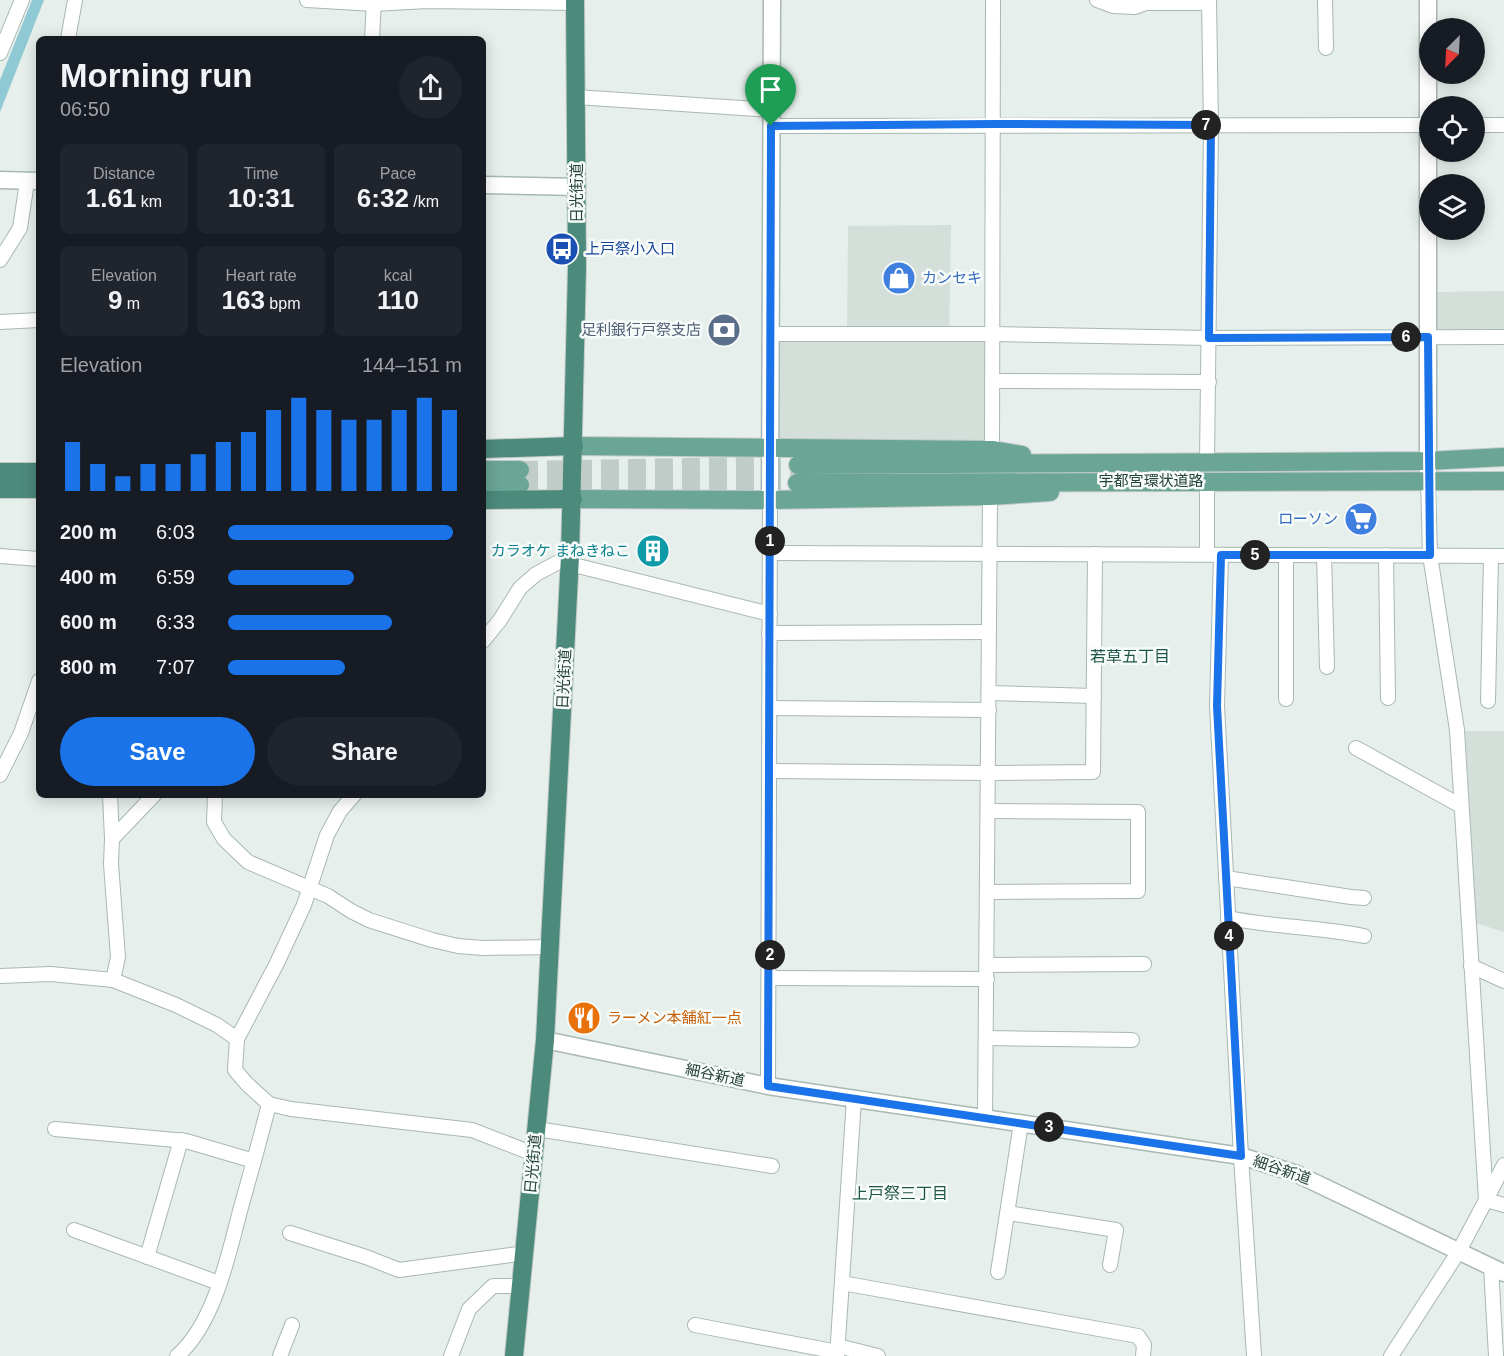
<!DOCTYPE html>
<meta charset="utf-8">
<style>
body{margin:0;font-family:Arial,"Noto Sans JP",sans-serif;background:#20242c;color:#f1f3f6;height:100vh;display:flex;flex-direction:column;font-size:22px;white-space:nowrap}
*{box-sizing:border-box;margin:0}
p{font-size:20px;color:#9ea1a6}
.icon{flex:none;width:33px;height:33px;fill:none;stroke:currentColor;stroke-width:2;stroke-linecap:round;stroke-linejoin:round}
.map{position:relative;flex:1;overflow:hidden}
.details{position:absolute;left:36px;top:36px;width:450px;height:762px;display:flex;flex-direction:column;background:#171b24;border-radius:9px;box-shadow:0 3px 15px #0003}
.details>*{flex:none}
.needle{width:39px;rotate:204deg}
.buttons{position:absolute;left:1419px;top:18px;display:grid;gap:12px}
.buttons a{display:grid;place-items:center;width:66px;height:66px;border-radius:50%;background:#171b24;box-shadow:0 3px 15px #0003;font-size:30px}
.pin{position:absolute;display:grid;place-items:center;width:51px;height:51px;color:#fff;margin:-62px -26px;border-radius:50% 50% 50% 0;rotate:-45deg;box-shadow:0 0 6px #0007}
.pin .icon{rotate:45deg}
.km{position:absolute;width:30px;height:30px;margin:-15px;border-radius:50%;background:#222;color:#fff;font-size:16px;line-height:30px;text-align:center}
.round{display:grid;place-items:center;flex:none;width:63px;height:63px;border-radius:32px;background:#20242c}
.headline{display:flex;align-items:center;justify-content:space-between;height:102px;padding:0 24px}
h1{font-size:33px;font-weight:700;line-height:45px}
.metrics{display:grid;grid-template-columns:repeat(3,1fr);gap:9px;height:102px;padding:6px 24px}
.metrics div{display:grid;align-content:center;border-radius:9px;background:#20242c;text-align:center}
.metrics b{font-size:26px;font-weight:700}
.metrics small{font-size:16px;font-weight:400}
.metrics p{font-size:16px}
.chart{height:168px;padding:12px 24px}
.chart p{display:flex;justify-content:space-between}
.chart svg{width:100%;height:108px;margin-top:6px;stroke:#1a73e8;stroke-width:6}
.button{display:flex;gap:12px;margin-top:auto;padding:12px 24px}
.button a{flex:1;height:69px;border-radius:36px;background:#1a73e8;color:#fff;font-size:24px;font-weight:700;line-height:69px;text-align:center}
.button a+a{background:#20242c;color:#f1f3f6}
ul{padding:0 24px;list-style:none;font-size:20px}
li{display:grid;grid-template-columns:96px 72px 1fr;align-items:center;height:45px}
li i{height:15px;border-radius:8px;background:#1a73e8}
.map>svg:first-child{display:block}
</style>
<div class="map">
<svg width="1504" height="1356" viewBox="0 0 1504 1356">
<rect width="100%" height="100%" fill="#e6efeb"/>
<g fill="#d4dfda">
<path d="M951,225l-2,113 37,1 -2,103 -208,-1 2,-103 69,3 1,-115z"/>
<path d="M1504,291v40l-70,-1 1,-38z"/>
<path d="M1465,731h39v201l-28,-9z"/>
</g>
<path fill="#8ec9d4" d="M32,0h12l-44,112v-32z"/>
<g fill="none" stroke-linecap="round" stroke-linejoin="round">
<g stroke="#bfccc8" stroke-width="18" stroke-dasharray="18 9" stroke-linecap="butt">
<path d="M520,470l278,-5"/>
<path d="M520,485l277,-2"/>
</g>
<defs>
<g id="minor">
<path d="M307,0l67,4 53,-3 148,2"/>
<path d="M1097,0l16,6 22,1 11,-4h63"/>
<path d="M1325,0l1,48"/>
<path d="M68,39l7,-39"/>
<path d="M372,39l2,-39"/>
<path d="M0,53l22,-53"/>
<path d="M576,97l196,13"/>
<path d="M1474,125h30"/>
<path d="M771,126l659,-1"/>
<path d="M0,260l20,-32 7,-46"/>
<path d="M0,322l39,-2"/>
<path d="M770,334h223l216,4 295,-1"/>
<path d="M993,381l216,1"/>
<path d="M992,450l1,-450"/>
<path d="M1207,462l4,-337 -2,-125"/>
<path d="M770,553l734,3"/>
<path d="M1207,554v-72"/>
<path d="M1221,555l-4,151 24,450 13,200"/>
<path d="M1324,555l3,112"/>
<path d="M1386,555l2,143"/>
<path d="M0,556l39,3"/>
<path d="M570,564l200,50"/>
<path d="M769,633l220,-1"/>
<path d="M483,641l17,-21 20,-32 16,-14 34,-18"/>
<path d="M989,693l105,3"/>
<path d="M1286,699v-144"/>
<path d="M1488,701l3,-145"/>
<path d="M769,708l220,2"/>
<path d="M1356,748l105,58"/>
<path d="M769,771l220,2 104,-1 2,-218"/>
<path d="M0,775l21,-42 18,-52"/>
<path d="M110,795l2,44"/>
<path d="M215,795l-1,27 10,17 24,23 80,34 23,15 18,9 63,20 26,6 25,2 69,-1"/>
<path d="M354,795l-14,16 -13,24 -23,70 -28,60 -39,74 -2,31 12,14 22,20 22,5 181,21 62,24"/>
<path d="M1226,878l125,19 13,1"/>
<path d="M988,892l150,-1v-79l-149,-1"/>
<path d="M1228,918c45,9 91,9 136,18"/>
<path d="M988,965l156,-1"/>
<path d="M1471,966l33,15"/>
<path d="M0,976l51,-2 62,6 63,25 41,20 20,14"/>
<path d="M770,978l217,1"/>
<path d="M113,980l5,-23 -7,-93 1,-25 42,-44"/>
<path d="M986,1038l146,2"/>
<path d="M768,1086l2,-586"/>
<path d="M985,1118l5,-622"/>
<path d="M55,1129l131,12 68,20"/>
<path d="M537,1129l235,37"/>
<path d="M1504,1165l-18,35 18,5"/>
<path d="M1008,1213l108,17 -6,35"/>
<path d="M74,1230l145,53"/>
<path d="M290,1233l76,24 33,13 127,-17"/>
<path d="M147,1257l34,-117"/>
<path d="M1491,1267l5,89"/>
<path d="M998,1272l23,-149"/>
<path d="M842,1283l296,53 6,9 -1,11"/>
<path d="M695,1325l143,27"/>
<path d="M838,1346l40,10"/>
<path d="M177,1356c37,-32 51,-99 63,-145 10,-36 20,-71 29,-107"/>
<path d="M280,1356l12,-31"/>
<path d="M451,1356l18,-47 24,-23h30"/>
<path d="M837,1356l17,-257"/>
<path d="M1391,1356l68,-105 27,-51 -29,-470 -27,-175 -2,-74"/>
</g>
<g id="tertiary">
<path d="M0,180l39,1"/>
<path d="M483,185l94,2"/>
<path d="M1428,481v-481"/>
<path d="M770,500l2,-500"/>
<path d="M545,1040l223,46 473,70 56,18 207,99"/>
</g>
<g id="primary">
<path d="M574,446l418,4 30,5"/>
<path d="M798,465l629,-4 77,-4"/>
<path d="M483,470h37"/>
<path d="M797,483l707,-2"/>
<path d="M483,485h37"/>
<path d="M573,499l197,1 220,-4 60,-4"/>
</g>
<g id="trunk">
<path d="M483,449l91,-3"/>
<path d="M0,472h39"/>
<path d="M0,489h39"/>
<path d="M483,500l90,-1"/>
<path d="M514,1356l31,-316 25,-484 7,-289 -2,-267"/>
</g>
</defs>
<use href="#minor" stroke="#a8b8b2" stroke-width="16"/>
<use href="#tertiary" stroke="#a8b8b2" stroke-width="19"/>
<use href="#primary" stroke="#c2cac8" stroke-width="20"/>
<use href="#trunk" stroke="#c2cac8" stroke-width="20"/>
<use href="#minor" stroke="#fff" stroke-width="14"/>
<use href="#tertiary" stroke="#fff" stroke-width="16"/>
<use href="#primary" stroke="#6aa596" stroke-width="18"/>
<use href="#trunk" stroke="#4c8a7c" stroke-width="18"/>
</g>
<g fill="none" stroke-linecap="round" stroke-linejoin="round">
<defs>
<path id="route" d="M993,124l218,1 -2,213 219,-1 2,218h-209l-4,151 24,450 -473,-70 3,-960z"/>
</defs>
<use href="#route" stroke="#fff" stroke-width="12"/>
<use href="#route" stroke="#1a73e8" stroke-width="8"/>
</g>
<defs>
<symbol id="bus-disc" viewBox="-11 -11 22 22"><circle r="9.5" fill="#1a4fb4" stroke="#f7fbf9"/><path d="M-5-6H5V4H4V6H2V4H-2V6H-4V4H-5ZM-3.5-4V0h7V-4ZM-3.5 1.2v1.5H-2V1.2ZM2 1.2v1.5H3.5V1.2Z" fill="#fff"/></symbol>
<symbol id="shop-disc" viewBox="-11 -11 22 22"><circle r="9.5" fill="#3f7fe0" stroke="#f7fbf9"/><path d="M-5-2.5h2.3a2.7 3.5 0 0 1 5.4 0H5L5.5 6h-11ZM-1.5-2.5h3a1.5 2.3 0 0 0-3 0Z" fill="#fff"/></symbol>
<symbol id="bank-disc" viewBox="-11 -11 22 22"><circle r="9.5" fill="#5c6f8a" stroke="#f7fbf9"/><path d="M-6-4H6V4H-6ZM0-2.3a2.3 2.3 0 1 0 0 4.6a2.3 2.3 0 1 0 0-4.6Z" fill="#fff"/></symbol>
<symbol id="supermarket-disc" viewBox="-11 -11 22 22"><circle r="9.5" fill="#3f7fe0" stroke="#f7fbf9"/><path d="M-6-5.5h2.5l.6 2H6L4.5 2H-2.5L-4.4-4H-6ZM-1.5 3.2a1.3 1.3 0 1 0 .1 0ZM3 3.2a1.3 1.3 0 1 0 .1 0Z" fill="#fff"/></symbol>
<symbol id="building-disc" viewBox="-11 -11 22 22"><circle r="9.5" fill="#0f9aa8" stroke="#f7fbf9"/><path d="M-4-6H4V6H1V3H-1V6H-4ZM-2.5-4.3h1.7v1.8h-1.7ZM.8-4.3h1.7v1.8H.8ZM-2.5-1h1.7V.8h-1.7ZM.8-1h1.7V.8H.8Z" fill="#fff"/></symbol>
<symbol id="restaurant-disc" viewBox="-11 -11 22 22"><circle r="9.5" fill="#e8710a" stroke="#f7fbf9"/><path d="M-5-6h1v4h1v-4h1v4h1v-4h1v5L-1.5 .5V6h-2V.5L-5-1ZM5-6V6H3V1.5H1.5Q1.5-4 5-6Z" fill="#fff"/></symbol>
</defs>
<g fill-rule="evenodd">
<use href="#bus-disc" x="543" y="230" width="38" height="38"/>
<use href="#shop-disc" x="880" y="259" width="38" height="38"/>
<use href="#bank-disc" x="705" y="311" width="38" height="38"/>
<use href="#supermarket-disc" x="1342" y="500" width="38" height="38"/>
<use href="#building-disc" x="634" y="532" width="38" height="38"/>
<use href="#restaurant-disc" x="565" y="999" width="38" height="38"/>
</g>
<g text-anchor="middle" stroke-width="5" stroke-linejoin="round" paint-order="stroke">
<g font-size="15" fill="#24423a" stroke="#f7fbf9">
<text transform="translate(577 193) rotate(-90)" y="5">日光街道</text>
<text x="1151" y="486">宇都宮環状道路</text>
<text transform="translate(564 679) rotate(-87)" y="5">日光街道</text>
<text transform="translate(715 1075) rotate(12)" y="5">細谷新道</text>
<text transform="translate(533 1164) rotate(-85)" y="5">日光街道</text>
<text transform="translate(1282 1170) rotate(19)" y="5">細谷新道</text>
</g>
<g font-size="15" fill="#164399" stroke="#f7fbf9" text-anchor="start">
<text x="585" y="254">上戸祭小入口</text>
</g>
<g font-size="15" fill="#366cbe" stroke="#f7fbf9" text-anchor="start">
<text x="922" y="283">カンセキ</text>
<text x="1338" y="524" text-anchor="end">ローソン</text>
</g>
<g font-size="15" fill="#4e5e75" stroke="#f7fbf9" text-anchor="end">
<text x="701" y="335">足利銀行戸祭支店</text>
</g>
<g font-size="15" fill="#0d838f" stroke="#f7fbf9" text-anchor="end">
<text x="630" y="556">カラオケ まねきねこ</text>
</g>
<g font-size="15" fill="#c56008" stroke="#f7fbf9" text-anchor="start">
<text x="607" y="1023">ラーメン本舗紅一点</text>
</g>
<g font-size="16" fill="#1f5548" stroke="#f7fbf9">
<text x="1130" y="662">若草五丁目</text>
<text x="900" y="1199">上戸祭三丁目</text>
</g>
</g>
</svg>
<div class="buttons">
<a><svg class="needle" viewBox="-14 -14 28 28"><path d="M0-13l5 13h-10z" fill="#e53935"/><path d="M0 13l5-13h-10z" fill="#9ea1a6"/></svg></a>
<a><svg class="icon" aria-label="locate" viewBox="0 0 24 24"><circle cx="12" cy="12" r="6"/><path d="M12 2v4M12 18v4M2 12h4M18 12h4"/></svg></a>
<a><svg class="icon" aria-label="layers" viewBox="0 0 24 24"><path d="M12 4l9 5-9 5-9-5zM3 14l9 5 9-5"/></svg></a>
</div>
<div class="pin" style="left:771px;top:126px;background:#1e9e55"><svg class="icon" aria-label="arrive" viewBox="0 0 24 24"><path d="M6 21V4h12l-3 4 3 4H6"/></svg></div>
<b class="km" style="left:770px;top:541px">1</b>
<b class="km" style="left:770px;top:955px">2</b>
<b class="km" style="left:1049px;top:1127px">3</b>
<b class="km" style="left:1229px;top:936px">4</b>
<b class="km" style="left:1255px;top:555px">5</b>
<b class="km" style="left:1406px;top:337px">6</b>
<b class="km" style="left:1206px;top:125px">7</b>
<section class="details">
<div class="headline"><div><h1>Morning run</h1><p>06:50</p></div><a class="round"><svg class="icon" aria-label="share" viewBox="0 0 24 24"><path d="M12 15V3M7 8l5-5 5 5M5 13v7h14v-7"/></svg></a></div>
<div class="metrics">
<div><p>Distance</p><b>1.61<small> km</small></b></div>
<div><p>Time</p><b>10:31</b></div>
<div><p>Pace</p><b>6:32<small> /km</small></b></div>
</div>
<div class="metrics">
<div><p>Elevation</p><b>9<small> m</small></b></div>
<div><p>Heart rate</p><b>163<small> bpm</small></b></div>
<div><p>kcal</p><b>110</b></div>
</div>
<div class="chart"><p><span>Elevation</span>144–151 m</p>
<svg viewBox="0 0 160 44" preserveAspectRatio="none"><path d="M5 44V24M15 44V33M25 44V38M35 44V33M45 44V33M55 44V29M65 44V24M75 44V20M85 44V11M95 44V6M105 44V11M115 44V15M125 44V15M135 44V11M145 44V6M155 44V11"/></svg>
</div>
<ul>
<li><b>200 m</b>6:03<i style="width:96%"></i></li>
<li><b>400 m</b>6:59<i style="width:54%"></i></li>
<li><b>600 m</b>6:33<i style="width:70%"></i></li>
<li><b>800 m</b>7:07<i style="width:50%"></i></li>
</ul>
<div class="button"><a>Save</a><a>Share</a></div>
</section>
</div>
